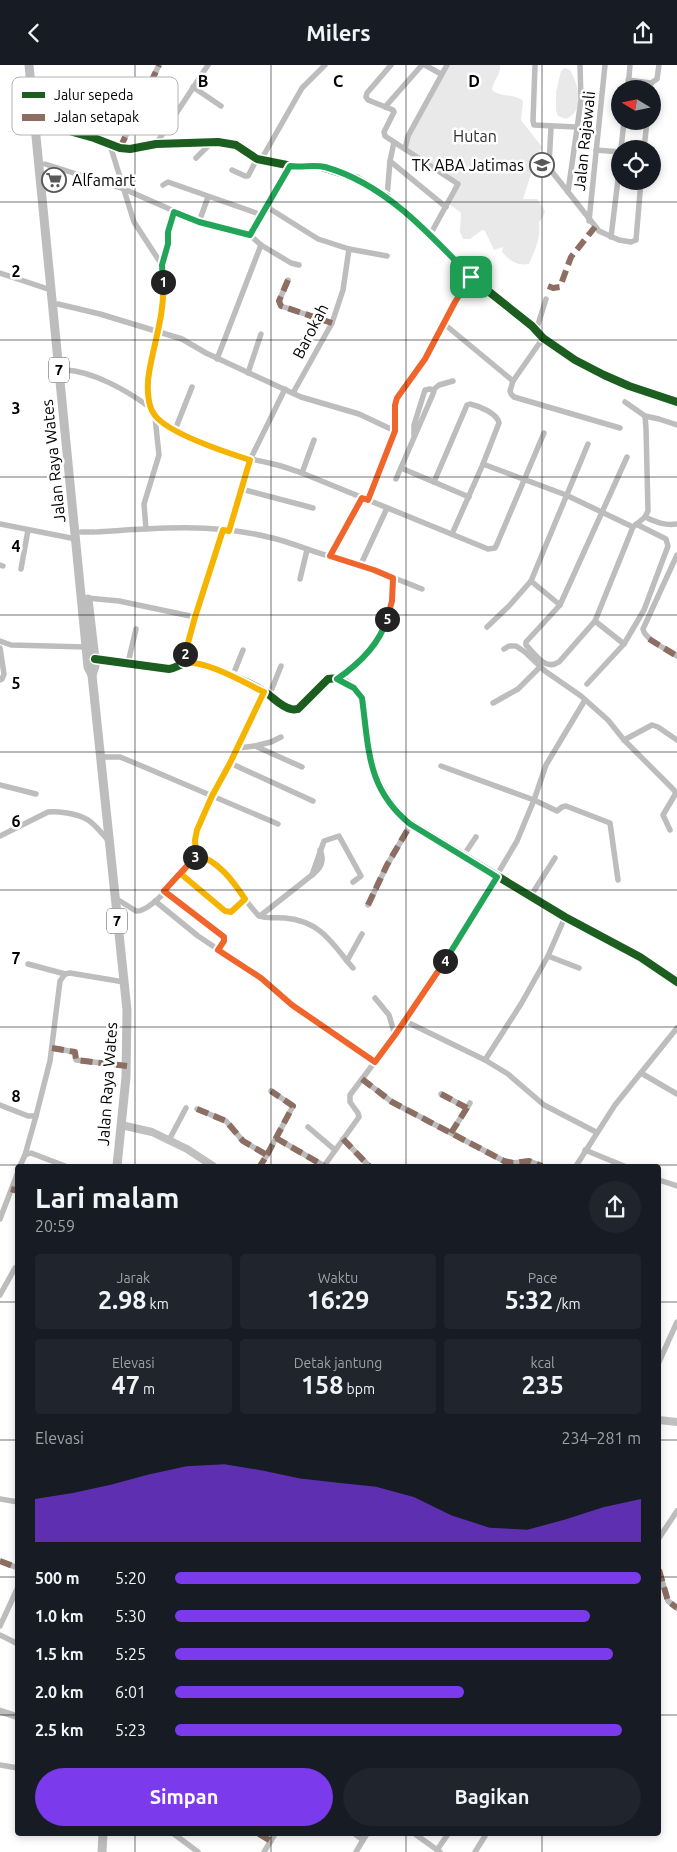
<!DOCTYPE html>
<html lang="id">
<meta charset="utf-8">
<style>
body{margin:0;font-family:Ubuntu,sans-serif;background:#20242c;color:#f1f3f6;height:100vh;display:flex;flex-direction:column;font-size:19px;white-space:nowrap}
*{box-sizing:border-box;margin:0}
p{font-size:16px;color:#9ea1a6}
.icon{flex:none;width:28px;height:28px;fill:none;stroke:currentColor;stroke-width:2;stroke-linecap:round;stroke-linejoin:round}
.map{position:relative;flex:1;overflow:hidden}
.drawer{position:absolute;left:15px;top:1099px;width:646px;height:672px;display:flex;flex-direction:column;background:#171b24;border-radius:5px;box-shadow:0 2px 8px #0003}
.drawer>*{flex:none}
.needle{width:32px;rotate:280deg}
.fabs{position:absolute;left:611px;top:15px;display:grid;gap:10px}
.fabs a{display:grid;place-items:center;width:50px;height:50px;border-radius:50%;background:#171b24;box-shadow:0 2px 8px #0003;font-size:25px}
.pin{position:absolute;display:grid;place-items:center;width:42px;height:42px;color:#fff;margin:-21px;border-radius:10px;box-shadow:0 2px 8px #0006}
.km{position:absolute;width:25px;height:25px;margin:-12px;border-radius:50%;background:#222;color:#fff;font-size:14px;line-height:25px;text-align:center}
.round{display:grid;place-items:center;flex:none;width:52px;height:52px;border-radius:26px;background:#20242c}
.summary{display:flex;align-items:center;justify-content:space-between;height:85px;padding:0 20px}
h1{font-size:28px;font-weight:700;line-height:38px}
.metrics{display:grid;grid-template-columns:repeat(3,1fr);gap:8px;height:85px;padding:5px 20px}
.metrics div{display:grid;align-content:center;border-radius:5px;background:#20242c;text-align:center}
.metrics b{font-size:25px;font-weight:700}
.metrics small{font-size:14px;font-weight:400}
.metrics p{font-size:14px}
.chart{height:140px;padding:10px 20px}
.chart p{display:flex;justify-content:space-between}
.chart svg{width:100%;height:90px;margin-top:5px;fill:#7c3aed;opacity:.7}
.cta{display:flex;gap:10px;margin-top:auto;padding:10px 20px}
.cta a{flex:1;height:58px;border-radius:30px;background:#7c3aed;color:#fff;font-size:20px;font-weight:700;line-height:58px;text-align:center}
.cta a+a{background:#20242c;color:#f1f3f6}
ul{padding:0 20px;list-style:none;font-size:16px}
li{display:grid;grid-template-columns:80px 60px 1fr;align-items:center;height:38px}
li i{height:12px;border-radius:6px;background:#7c3aed}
header{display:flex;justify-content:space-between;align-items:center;height:65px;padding:0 20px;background:#171b24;font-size:22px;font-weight:700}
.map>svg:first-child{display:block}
</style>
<header><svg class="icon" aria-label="back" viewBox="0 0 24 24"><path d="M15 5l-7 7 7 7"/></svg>Milers<svg class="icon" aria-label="share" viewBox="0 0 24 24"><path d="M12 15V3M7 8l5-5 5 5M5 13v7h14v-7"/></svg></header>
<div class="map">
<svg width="677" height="1787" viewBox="0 0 677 1787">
<rect width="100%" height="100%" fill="#fff"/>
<g fill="#e9e9e9">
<path d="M446,0h54c1,11 -7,15 -8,25 9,8 22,3 31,11l-2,19 21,27 -6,11 -13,41h14l8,12 -2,6 -4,5c2,16 -4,28 -10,42 -12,2 -19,-3 -27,-12l1,-5 -9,3 -9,-19 -3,-1 -12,9h-7l-3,-7 1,-19 -13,-10 10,-17 -53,-37 1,-8z"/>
<path d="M565,3l5,2c8,14 16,40 -4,49l-8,-3 -2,-6v-18l5,-21z"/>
</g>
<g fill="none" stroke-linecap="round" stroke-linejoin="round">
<g stroke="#bdbdbd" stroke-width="5.5">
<path d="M425,0l16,9"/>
<path d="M535,0l-2,56 1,4 42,2"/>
<path d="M628,15l23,3 -1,6"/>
<path d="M651,18l6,-4 2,-14"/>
<path d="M193,22l28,19"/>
<path d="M628,24l2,-24"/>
<path d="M385,42l37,-42"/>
<path d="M34,62l28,2 32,9 26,10 10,1 26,-5 62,-2 18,3 21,14 40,8 18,-2 41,13 31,19 43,38 43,44 59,47 11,12 32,22 29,15 25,11 48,16"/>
<path d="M551,62l-2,39 4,7 46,58 20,9 12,2 5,-2 5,-59"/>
<path d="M394,77l64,42 -28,51"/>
<path d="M156,79l52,-79"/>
<path d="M110,80l24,77 28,43 2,32 -5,35 -11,43 2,33"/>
<path d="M120,83l39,-83"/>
<path d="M405,84l3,-13 39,-71"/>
<path d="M621,84l3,-28"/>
<path d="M644,84l3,-28"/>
<path d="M596,85l24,2"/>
<path d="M196,93l17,-17"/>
<path d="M261,95l41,-72 23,-23"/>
<path d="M390,96l56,46"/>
<path d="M45,99l79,25 75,33 51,13 11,10 -44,114"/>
<path d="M232,105l13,6h3l9,-17"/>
<path d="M163,120l5,-3 94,33"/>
<path d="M568,127l13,-92 -1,-35"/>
<path d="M387,132l3,-36 4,-19 -9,-6 -1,-4 10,-20 -1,-2 -25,-10 -2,-3 1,-4 24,-28"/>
<path d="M267,142l51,32 31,10 38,7"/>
<path d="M589,156l16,-156"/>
<path d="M199,157l9,-25"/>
<path d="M250,170l41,-69"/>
<path d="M611,172l9,-74"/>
<path d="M261,180l30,18 8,2"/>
<path d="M162,200l7,-21 -1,-12 7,-20"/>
<path d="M0,208l51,17"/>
<path d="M288,215l-9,21 2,5 51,17"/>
<path d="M58,239l42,10 82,25 24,14 95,44 58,17 36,17"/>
<path d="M443,258l70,58 30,-43"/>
<path d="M536,266l10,-32"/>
<path d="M65,305c27,1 61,20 83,36 3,3 4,6 6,10 5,6 15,11 22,15 16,8 35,16 52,22 15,5 30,7 45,11 10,2 19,6 29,9l186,76 7,-1 2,-4 47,-111"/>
<path d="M248,308l13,-39"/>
<path d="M513,316l-3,10 1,3 3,3 106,31"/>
<path d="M433,325l6,-5 14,-4"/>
<path d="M293,328l39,-70 11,-33 6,-41"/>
<path d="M645,351l14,3 18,6"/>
<path d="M175,365l17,-43"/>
<path d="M627,392l-67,148 -34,37v3c10,10 19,26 33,17l36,-41 38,-94"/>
<path d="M401,403l68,29"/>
<path d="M302,408l12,-33"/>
<path d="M396,414l37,-85 1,-3 -4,-2 -5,1 -11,35v12"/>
<path d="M434,417l33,-77 3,-1c9,2 27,9 29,19l-16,41"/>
<path d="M241,424l72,19"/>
<path d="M362,433l-33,58 45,14 48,19"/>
<path d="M368,435l27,-69v-26l2,-7 28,-40 30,-56 16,-25"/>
<path d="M645,452c11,5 20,9 32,7"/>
<path d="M0,459l76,15"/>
<path d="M146,464l-2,-25 15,-49 -4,-38"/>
<path d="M229,466l21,-71 35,-71"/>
<path d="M81,467h13"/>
<path d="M97,467c56,-4 115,-9 171,5 21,4 41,14 61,19"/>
<path d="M452,469l31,-70 83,31 67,32 12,-10 3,-6 -2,-83 -1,-12 -20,-14"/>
<path d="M677,490l-34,74c2,11 24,20 34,27"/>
<path d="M362,497l25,-54"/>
<path d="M0,500l3,1"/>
<path d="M21,504l7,-39"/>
<path d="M300,514l7,-29"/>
<path d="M531,516l29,24"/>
<path d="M87,533l32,3 76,16"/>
<path d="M595,556l29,23 20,-34 24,-64 -2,-7 -30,-15"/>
<path d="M487,562l22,-21 22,-25 57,-137"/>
<path d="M0,576l11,4 75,2"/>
<path d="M0,583l4,26 -2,5 -2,1"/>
<path d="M504,584l5,-3h7l9,6 20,19 36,25 27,24 16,20 49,49 3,4 -13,22 7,15"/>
<path d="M95,594l74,10c7,-1 12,-6 19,-6 15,-1 63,20 77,29 8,5 16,15 26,17 3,1 4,0 7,0l30,-30c14,-3 27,8 34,19 7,51 6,91 49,126l154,93 75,40 37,25"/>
<path d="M128,598l8,-34"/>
<path d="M183,599l12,-47 28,-87"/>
<path d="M233,610l10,-25"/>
<path d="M337,614c40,-27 54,-53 56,-101"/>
<path d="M587,619l37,-40"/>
<path d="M269,631l12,-30"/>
<path d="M585,635l-39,65 -12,35 23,11 5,-4 4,-1 44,17 8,57"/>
<path d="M493,638l25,-14 22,-22"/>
<path d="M624,675l28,-15 6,2 19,13"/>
<path d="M255,681l16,-4 10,-5"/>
<path d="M238,683l17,-2 47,21"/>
<path d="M100,692h20l10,4 148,63"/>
<path d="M230,698l83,38"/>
<path d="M0,720l36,9"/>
<path d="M0,771l48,-24c6,-1 13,0 19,1 24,4 26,11 42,28"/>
<path d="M196,790c31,7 42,40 63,61 8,3 17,1 26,2 32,3 44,20 62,43l15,-27"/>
<path d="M463,791l13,-19"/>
<path d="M181,809l47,39 3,-1 14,-13"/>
<path d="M312,810c9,-7 13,-14 8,-25"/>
<path d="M164,826l59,46 1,4 -6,9"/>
<path d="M530,832l25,-39"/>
<path d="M115,833l21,13c17,1 49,-42 60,-56l-1,-15 2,-10 15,-34 18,-33 34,-71"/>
<path d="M155,836l43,35 67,45 27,24 83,57"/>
<path d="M368,840l19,-40 24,-41"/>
<path d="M260,851l52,-41 12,-34 15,-5 22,40 -8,6"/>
<path d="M548,891l31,12"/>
<path d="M347,896l6,7"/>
<path d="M28,899l37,10"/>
<path d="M375,933l14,17 6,20"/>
<path d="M405,956l80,39 23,14 36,31 52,27"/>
<path d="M52,983l23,4 1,8 51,6"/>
<path d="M485,995l36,-56 27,-48 17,-39"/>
<path d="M641,1008l36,21"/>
<path d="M362,1014l30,23 112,59 9,2 16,-2 13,5"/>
<path d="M441,1029l26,14"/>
<path d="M0,1040l28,11h8l14,-55 10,-80 5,-7 5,-1 54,9"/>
<path d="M197,1044l29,12 17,20 24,14 -7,11"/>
<path d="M308,1062l27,23"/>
<path d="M451,1068l19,-30"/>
<path d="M276,1073l48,28"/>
<path d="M343,1074l26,27"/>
<path d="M169,1075l17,-32"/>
<path d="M585,1085l39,16"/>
<path d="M25,1090l11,-39"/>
<path d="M267,1090l26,-49 -22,-15"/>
<path d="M20,1101l5,-11 6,-2 34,13"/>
<path d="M324,1101l35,-49 -1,-4 -8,-11v-7l45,-60 68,-103 54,-91 17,-41 -93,-34"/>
<path d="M576,1101l39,-61 62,-77"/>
<path d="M659,1115l18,6"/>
<path d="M0,1154l18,-47"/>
<path d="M0,1230l15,-27"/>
<path d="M659,1297l18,-40"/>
<path d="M0,1434l18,3"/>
<path d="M659,1473l18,-27"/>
<path d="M0,1496l18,7"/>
<path d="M659,1505l9,31 9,7"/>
<path d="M0,1561l18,-39"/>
<path d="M0,1570l18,9"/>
<path d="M0,1700l18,3"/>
<path d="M174,1769l24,18"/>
<path d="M259,1769l12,7"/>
<path d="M355,1769l8,6 4,-6"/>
<path d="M415,1769l25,18"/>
<path d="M437,1785l11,-16"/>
<path d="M264,1787l11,-18"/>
<path d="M356,1787l7,-12"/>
<path d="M475,1787l10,-16"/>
</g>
<path stroke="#bdbdbd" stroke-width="7" d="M0,1646l18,6"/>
<g stroke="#c0c0c0" stroke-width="8">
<path d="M121,1060l31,7 35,17 26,17"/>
<path d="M659,1355l18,2"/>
</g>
<g stroke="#bdbdbd" stroke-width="9">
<path d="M29,0l59,602 4,8 35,335 -1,67 -9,89"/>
<path d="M88,534l7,60v7l-3,9"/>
<path d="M102,1787l1,-18"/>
</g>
<g stroke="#8d6e63" stroke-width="6" stroke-dasharray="12 6" stroke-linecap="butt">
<path d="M120,83l39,-83"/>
<path d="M288,215l-9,21 2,5 51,17"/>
<path d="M548,221l5,2 7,-1 11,-30 24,-30"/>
<path d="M649,574l28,17"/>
<path d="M368,840l19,-40 24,-41"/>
<path d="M52,983l23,4 1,8 51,6"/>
<path d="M362,1014l30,23 112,59 9,2 16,-2 13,5"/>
<path d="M441,1029l26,14"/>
<path d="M197,1044l29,12 17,20 24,14 -7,11"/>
<path d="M451,1068l19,-30"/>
<path d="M276,1073l48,28"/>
<path d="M343,1074l26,27"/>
<path d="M267,1090l26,-49 -22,-15"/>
<path d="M11,1124l7,2"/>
<path d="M0,1496l18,7"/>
<path d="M659,1505l9,31 9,7"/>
<path d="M259,1769l12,7"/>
</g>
<defs>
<g id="cycleway">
<path d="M34,62l28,2 32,9 26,10 10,1 26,-5 62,-2 18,3 21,14 40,8 18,-2 41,13 31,19 43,38 43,44 59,47 11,12 32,22 29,15 25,11 48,16"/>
<path d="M95,594l74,10c7,-1 12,-6 19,-6 15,-1 63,20 77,29 8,5 16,15 26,17 3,1 4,0 7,0l30,-30c14,-3 27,8 34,19 7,51 6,91 49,126l154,93 75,40 37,25"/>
</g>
</defs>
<use href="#cycleway" stroke="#fff" stroke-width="11"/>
<use href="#cycleway" stroke="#1b5e20" stroke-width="8"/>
</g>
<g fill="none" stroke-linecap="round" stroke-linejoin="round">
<defs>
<path id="split-1" d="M163,217l-1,-17 6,-21v-12l6,-20 25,10 51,13 40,-69c12,2 23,-2 35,1 60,17 104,66 146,110"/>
<path id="split-2" d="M163,217c2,32 -9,60 -14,91 -2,11 -2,32 5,41 12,19 74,39 96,46l-21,71 -6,-1 -28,87 -10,37"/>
<path id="split-3" d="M185,589l-2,9c21,-4 62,20 81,29l-34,71 -18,33 -15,34 -2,10 1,15 -15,19 44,37 6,1 14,-13c-12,-18 -27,-39 -49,-44l-1,2"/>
<path id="split-4" d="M195,792l-31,34 60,46v4l-6,9 43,28 31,27 83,57 20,-27 50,-74"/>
<path id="split-5" d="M387,554c-8,26 -28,45 -50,60l17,9 8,10c7,52 5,91 48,126l87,53 -52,84"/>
<path id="split-6" d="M387,554l5,-18 1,-23 -19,-8 -44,-14 32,-58 6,2 27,-69v-26l2,-7 28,-39 30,-57 16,-25"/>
</defs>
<use href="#split-1" stroke="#fff" stroke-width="10"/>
<use href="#split-2" stroke="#fff" stroke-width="10"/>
<use href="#split-3" stroke="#fff" stroke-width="10"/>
<use href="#split-4" stroke="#fff" stroke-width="10"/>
<use href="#split-5" stroke="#fff" stroke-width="10"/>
<use href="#split-6" stroke="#fff" stroke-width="10"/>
<use href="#split-1" stroke="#22a559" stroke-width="6"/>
<use href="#split-2" stroke="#f5b400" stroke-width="6"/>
<use href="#split-3" stroke="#f5b400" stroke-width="6"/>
<use href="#split-4" stroke="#f0652b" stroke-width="6"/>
<use href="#split-5" stroke="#22a559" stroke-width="6"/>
<use href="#split-6" stroke="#f0652b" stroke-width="6"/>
</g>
<path fill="none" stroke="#000" stroke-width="1" stroke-opacity="0.55" d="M135,0v1101M271,0v1101M406,0v1101M542,0v1101M0,137h677M0,275h677M0,412h677M0,550h677M0,687h677M0,825h677M0,962h677M0,1100h677M0,1237h18M659,1237h18M0,1375h18M659,1375h18M0,1512h18M659,1512h18M0,1650h18M659,1650h18M135,1769v18M271,1769v18M406,1769v18M542,1769v18"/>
<defs>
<symbol id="school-ring" viewBox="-11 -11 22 22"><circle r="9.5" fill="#fff" stroke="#595959" stroke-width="1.5"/><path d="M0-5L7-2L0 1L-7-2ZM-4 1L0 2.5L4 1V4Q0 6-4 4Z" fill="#595959"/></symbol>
<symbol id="supermarket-ring" viewBox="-11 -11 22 22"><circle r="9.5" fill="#fff" stroke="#595959" stroke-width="1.5"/><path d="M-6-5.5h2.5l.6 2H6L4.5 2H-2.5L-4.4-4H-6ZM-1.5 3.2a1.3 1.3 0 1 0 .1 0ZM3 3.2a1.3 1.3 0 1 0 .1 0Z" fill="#595959"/></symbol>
</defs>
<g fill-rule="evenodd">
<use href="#school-ring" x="528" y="86" width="28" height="28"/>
<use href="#supermarket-ring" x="40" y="101" width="28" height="28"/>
</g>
<g text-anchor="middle" stroke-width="5" stroke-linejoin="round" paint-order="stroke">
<g fill="#fff" stroke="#4c4c4c" stroke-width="1">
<rect x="49" y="292.5" width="20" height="25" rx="4"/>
<rect x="107" y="843.5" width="20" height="25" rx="4"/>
</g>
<g font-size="15" font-weight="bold" fill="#000">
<text x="59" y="310">7</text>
<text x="117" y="861">7</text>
</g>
<g font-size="16" fill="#2e2e2e" stroke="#fff">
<text x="475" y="77">Hutan</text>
</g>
<g font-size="16" fill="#000" stroke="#fff">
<text transform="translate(584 76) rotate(-84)" y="6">Jalan Rajawali</text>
<text transform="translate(310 266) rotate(-63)" y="6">Barokah</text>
<text transform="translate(53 396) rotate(-96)" y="6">Jalan Raya Wates</text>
<text transform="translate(107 1019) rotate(-86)" y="6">Jalan Raya Wates</text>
</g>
<g font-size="16" fill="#000" stroke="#fff" text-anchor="end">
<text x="524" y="106">TK ABA Jatimas</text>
<text x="72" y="121" text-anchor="start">Alfamart</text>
</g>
</g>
<rect x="12" y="12" width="166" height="58" rx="8" fill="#fff" stroke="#b2b2b2" stroke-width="1"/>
<rect x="22" y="27" width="23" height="6" fill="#1b5e20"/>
<rect x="22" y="49" width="23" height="7" fill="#8d6e63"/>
<g font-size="14" fill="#000">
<text x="54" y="35">Jalur sepeda</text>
<text x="54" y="57">Jalan setapak</text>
</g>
<g font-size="16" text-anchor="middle" font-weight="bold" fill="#000" stroke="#fff" stroke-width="5" stroke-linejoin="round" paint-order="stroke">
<text x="203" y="22">B</text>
<text x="338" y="22">C</text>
<text x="474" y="22">D</text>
<text x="16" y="212">2</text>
<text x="16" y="349">3</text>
<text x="16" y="487">4</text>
<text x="16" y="624">5</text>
<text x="16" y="762">6</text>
<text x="16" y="899">7</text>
<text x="16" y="1037">8</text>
</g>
</svg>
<div class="fabs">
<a><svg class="needle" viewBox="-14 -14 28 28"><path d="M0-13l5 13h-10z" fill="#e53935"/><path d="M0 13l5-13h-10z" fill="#9ea1a6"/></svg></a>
<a><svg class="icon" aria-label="locate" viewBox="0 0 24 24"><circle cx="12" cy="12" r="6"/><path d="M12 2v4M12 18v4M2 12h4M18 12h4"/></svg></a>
</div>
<div class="pin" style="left:471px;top:212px;background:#1e9e55"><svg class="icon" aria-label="arrive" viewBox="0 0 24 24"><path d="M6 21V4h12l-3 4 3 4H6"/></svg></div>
<b class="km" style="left:163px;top:217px">1</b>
<b class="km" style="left:185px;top:589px">2</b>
<b class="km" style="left:195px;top:792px">3</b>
<b class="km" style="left:445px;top:896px">4</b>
<b class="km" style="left:387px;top:554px">5</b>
<section class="drawer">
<div class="summary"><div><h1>Lari malam</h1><p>20:59</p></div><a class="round"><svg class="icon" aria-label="share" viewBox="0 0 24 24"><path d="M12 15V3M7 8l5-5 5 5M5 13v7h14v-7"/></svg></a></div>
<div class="metrics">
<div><p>Jarak</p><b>2.98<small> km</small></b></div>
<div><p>Waktu</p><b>16:29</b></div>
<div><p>Pace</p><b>5:32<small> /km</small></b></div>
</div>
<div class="metrics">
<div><p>Elevasi</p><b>47<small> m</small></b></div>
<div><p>Detak jantung</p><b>158<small> bpm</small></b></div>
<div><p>kcal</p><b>235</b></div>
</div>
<div class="chart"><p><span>Elevasi</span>234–281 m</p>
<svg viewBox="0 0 160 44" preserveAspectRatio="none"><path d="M0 44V23L10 20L20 16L30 11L40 7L50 6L60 9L70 13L80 15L90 17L100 22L110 31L120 37L130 38L140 33L150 27L160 23V44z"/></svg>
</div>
<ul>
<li><b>500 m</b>5:20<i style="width:100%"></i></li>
<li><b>1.0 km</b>5:30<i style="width:89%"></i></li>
<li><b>1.5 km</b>5:25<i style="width:94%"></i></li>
<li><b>2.0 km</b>6:01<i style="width:62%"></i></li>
<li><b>2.5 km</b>5:23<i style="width:96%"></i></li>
</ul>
<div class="cta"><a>Simpan</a><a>Bagikan</a></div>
</section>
</div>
